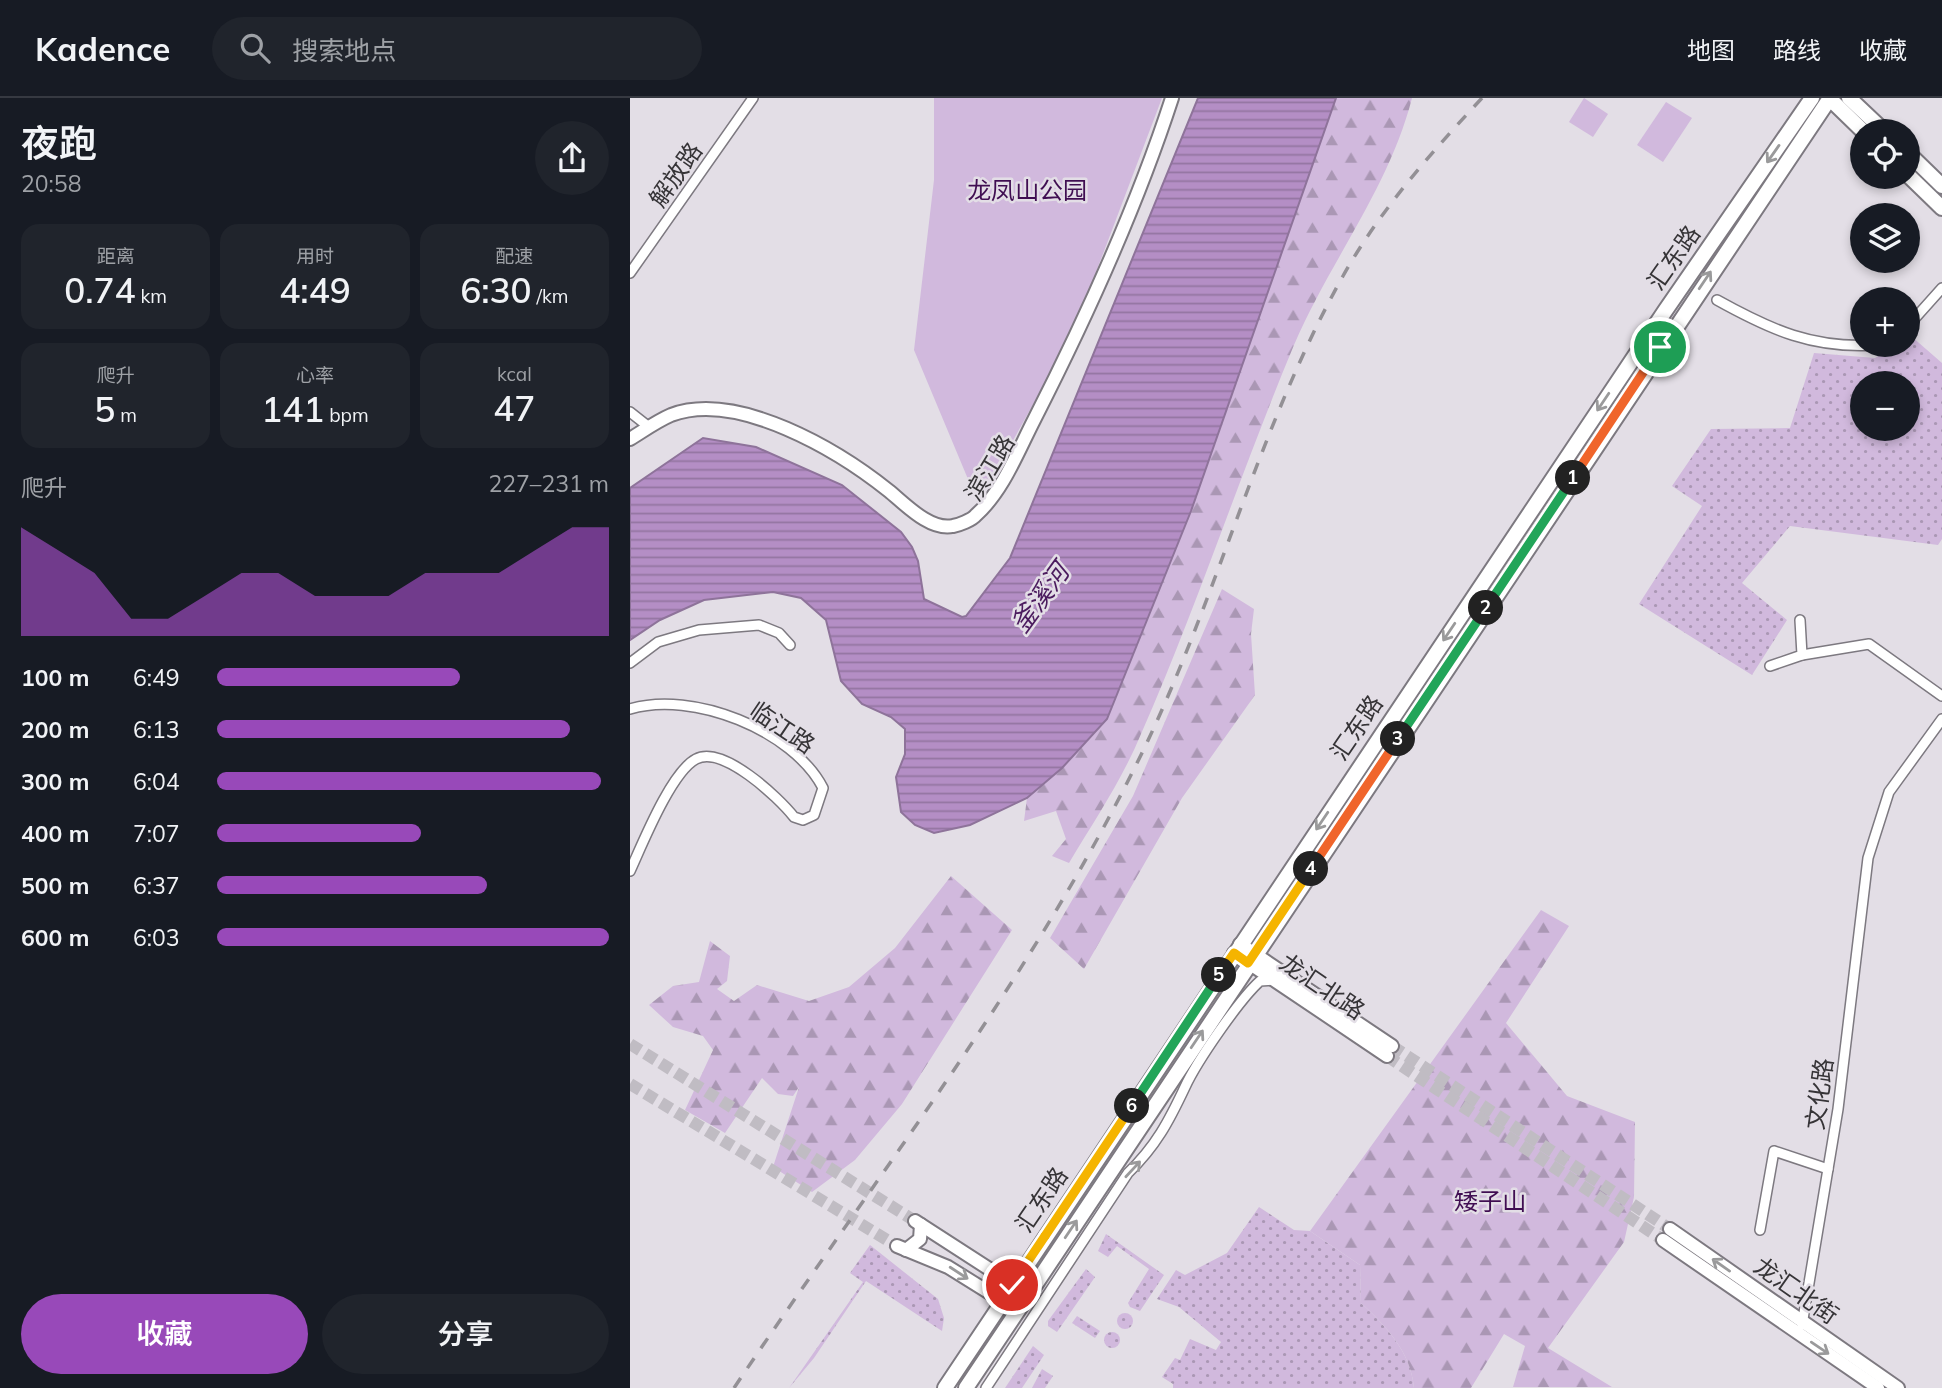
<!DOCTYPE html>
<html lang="zh">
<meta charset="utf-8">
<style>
body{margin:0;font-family:Mulish,"Noto Sans SC",sans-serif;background:#20242c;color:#f1f3f6;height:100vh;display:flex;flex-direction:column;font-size:26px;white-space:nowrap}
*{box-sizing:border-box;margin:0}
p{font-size:23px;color:#9ea1a6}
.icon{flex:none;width:38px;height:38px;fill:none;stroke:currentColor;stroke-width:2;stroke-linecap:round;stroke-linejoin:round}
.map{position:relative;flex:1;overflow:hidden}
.drawer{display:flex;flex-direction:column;background:#171b24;width:630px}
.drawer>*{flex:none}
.fabs{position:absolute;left:1220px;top:21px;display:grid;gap:14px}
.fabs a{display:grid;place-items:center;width:70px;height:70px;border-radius:50%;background:#171b24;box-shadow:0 4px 10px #0003;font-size:35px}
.pin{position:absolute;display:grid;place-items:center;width:60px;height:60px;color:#fff;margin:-30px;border:4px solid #fff;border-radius:50%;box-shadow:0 2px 7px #0007}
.km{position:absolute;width:35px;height:35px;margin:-18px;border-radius:50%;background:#222;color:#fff;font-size:19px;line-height:35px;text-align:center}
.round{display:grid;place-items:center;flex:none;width:74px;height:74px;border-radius:37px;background:#20242c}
.headline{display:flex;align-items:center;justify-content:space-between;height:119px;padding:0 21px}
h1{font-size:38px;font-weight:600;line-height:52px}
.stats{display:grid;grid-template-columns:repeat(3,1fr);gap:10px;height:119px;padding:7px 21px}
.stats div{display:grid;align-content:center;border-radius:18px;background:#20242c;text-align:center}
.stats b{font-size:35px;font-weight:600}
.stats small{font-size:19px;font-weight:400}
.stats p{font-size:19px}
.chart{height:196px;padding:14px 21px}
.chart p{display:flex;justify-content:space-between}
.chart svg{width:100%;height:126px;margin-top:7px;fill:#9849b9;opacity:.7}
.action{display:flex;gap:14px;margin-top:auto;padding:14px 21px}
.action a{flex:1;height:80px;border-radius:42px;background:#9849b9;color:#fff;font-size:28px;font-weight:600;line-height:80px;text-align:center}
.action a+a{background:#20242c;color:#f1f3f6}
ul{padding:0 21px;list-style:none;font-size:23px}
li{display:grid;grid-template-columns:112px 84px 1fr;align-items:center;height:52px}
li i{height:18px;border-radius:9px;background:#9849b9}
header{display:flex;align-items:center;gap:42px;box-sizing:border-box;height:98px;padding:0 35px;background:#171b24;border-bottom:2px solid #363941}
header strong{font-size:33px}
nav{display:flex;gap:38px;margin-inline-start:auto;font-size:24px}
.search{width:490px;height:63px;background:#20242c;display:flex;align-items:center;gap:18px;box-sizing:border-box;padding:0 24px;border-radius:38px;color:#9ea1a6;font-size:26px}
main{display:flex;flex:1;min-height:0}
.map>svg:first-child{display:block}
</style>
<header>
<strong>Kadence</strong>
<div class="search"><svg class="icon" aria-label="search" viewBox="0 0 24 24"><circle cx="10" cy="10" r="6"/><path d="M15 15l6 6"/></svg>搜索地点</div>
<nav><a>地图</a><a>路线</a><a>收藏</a></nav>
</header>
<main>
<section class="drawer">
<div class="headline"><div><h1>夜跑</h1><p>20:58</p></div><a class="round"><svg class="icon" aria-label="share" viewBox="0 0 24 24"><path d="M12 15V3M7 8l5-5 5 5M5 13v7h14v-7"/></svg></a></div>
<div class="stats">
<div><p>距离</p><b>0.74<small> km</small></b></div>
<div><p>用时</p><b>4:49</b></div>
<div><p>配速</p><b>6:30<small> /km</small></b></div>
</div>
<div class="stats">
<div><p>爬升</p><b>5<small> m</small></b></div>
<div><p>心率</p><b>141<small> bpm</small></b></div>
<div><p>kcal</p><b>47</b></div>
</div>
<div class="chart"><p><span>爬升</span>227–231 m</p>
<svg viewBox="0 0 160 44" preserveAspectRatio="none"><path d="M0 44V6L10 14L20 22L30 38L40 38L50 30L60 22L70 22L80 30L90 30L100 30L110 22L120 22L130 22L140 14L150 6L160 6V44z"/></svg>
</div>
<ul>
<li><b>100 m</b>6:49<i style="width:62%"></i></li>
<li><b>200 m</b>6:13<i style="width:90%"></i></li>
<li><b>300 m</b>6:04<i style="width:98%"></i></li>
<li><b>400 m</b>7:07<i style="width:52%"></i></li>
<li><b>500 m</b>6:37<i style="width:69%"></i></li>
<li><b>600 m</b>6:03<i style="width:100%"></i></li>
</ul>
<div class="action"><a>收藏</a><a>分享</a></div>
</section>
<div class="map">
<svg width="1312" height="1290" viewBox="0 0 1312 1290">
<defs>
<pattern id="grass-dots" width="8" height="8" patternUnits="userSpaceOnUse" patternTransform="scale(1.75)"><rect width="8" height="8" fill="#d1b9dd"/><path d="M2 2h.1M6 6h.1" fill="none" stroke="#aa97b4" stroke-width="1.8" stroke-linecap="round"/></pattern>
<pattern id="forest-firs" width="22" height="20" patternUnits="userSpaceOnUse" patternTransform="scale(1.75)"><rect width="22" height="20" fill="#d1b9dd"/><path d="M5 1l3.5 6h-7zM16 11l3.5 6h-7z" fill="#aa97b4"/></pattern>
<pattern id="water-rules" width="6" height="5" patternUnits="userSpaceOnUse" patternTransform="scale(1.75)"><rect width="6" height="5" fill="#b48ec5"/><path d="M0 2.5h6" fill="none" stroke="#9375a1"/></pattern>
</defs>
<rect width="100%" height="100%" fill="#e3dee6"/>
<g fill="url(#grass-dots)" fill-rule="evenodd">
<path d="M1281,238l31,27v176l-4,6 -148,-19 -48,57 45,37 -35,55 -113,-71 63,-98 -30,-20 39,-57 79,-1 24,-75 61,5 21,-13h12zM1232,285h46v46h-46z"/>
<path d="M629,1109l35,23 16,1 50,34 1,38c25,23 50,49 53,85h-241v-4l-11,-7 13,-19 5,2 10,-21 26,11 5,-8 -42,-35 -22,-8 19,-29 9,5 42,-22z"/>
<path d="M476,1136l58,41 -24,36 -10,-4 -2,-4 21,-34 -32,-23 -9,11 -10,-6z"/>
<path d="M240,1147l68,54 6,19 -2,13 -76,-50 -52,77 -25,30 74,-106 -13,-9z"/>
<path d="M456,1171l9,8 -38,55 -9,-6v-5z"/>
<circle cx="495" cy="1223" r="8"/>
<path d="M447,1218l23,15 -5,7 -23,-15z"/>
<circle cx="482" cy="1242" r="8"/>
<path d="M403,1248l11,9 -22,33h-17z"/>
<path d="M412,1271l11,7 -8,12h-13z"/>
</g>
<g fill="url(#forest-firs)">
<path d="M706,0h76c-23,90 -82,163 -118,247 -54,129 -97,262 -153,389 -19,46 -47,87 -72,129l-17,-7 14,-17 -10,-28 -32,10 3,-23 35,-30 45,-49 84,-208z"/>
<path d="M592,491l32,20 -3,25 4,61 -73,103 -98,171 -34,-31 83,-142z"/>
<path d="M321,778l61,54 -110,174 -47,56 -43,32 -39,-25 26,-80 -6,9 -15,-2 -16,-16 -37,55 -40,-23 28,-60 -10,-14 -30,-9 -24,-22 24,-19 26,-4 11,-41 20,15 -3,25 -10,8 17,12 23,-16 52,16 40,-14 46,-39z"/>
<path d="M911,812l28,16 -63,97 61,73 68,26 -1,75 -10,45 -76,106 64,39h-99l12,-41 -21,-12 -33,54h-57c-3,-36 -28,-62 -53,-85l-1,-38 -50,-34z"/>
</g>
<g fill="#d1b9dd">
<path d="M304,0h228l-89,235 -95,170 -64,-153 20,-170z"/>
<path d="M954,0l24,16 -15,23 -24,-15z"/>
<path d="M1036,4l26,16 -29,44 -26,-17z"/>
</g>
<path fill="url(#water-rules)" stroke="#8e739a" stroke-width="2" d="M568,0h138l-145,413 -84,208 -45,49 -35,30 -57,27 -36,8 -19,-8 -14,-13 -5,-35 9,-23v-25l-14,-12 -29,-13 -21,-23 -15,-61 -25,-22 -28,-6 -69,8 -44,20 -30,20v-152l73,-50 53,9 86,38 59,47 11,15 6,14 6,38 38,18 4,-1 44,-58z"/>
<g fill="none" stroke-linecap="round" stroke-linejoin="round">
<g stroke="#c0bcc3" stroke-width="12" stroke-dasharray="12 6" stroke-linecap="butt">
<path d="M0,946l285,177"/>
<path d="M762,948l278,183"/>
<path d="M757,958l276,184"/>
<path d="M0,986l267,162"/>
</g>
<defs>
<g id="street">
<path d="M0,175l123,-175"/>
<path d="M1087,202c54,30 96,49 159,45"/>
<path d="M1278,228l34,-38"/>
<path d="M0,314l19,15"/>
<path d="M1172,557l67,-11 73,52"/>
<path d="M0,565l28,-21 41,-12 60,-5 20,8 11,12"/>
<path d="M1140,568l32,-11 -2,-35"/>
<path d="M0,611c62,-19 163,21 193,79l-9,27 -11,5 -9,-3c-16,-20 -71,-72 -98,-58 -25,13 -54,86 -66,112"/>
<path d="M1130,1132l14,-79 54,18"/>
<path d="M1172,1227l36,-216 30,-251 21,-66 53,-73"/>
<path d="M356,1290l142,-215c28,-27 41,-52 57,-86 12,-26 54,-87 75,-106l14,-1"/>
</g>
<g id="secondary">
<path d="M0,341c13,-8 27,-18 41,-24 67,-25 168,36 218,76 16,13 41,40 64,35 6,-1 19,-6 23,-11 27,-24 42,-64 58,-95 53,-104 102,-211 138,-322"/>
<path d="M610,846l152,102"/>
<path d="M604,855l153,103"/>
<path d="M285,1123l113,73"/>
<path d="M1040,1131l228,159"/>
<path d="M1033,1142l215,148"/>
<path d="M267,1148l51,21 69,43"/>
<path d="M276,1152l14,-11 1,-14"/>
</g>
<g id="primary">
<path d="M1199,0l34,33"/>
<path d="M1219,0l35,33"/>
<path d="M1278,55l34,33"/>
<path d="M1278,77l34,33"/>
<path d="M315,1290l720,-1077 147,-213"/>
<path d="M336,1290l864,-1290"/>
</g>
</defs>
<use href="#street" stroke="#7d7980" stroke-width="12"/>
<use href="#secondary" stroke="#7d7980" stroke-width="16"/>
<use href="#primary" stroke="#7d7980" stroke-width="18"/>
<use href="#street" stroke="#fff" stroke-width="9"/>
<use href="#secondary" stroke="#fff" stroke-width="12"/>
<use href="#primary" stroke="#fff" stroke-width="14"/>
<path stroke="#939095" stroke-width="3.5" stroke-dasharray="12 12" stroke-linecap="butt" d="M104,1290c138,-206 294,-404 404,-627 78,-157 119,-332 205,-485 37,-66 88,-123 139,-178"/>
</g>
<defs><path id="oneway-shaft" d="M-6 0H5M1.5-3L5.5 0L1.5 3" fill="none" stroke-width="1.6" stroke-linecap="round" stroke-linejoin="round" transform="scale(1.75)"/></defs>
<g stroke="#9a9a9b">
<use href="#oneway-shaft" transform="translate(1143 56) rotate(125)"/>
<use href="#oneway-shaft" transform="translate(1075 182) rotate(-56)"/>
<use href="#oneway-shaft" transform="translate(973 304) rotate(124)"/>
<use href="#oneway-shaft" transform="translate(819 534) rotate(124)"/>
<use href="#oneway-shaft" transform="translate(692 723) rotate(124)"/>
<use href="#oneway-shaft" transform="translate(567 941) rotate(-56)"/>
<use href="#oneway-shaft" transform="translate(503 1071) rotate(-47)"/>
<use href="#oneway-shaft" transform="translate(441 1131) rotate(-56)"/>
<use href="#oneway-shaft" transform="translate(1091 1167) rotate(-145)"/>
<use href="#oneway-shaft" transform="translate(329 1175) rotate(33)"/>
<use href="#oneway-shaft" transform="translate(1190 1250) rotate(34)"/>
</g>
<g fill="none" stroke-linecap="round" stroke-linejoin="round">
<defs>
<path id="split-1" d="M943,380l87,-131"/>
<path id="split-2" d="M856,510l87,-130"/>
<path id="split-3" d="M768,641l88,-131"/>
<path id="split-4" d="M681,771l87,-130"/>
<path id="split-5" d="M589,877l15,-22 14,10 63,-94"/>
<path id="split-6" d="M502,1008l87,-131"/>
<path id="split-7" d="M415,1138l87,-130"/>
<path id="split-8" d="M382,1187l33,-49"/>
</defs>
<use href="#split-1" stroke="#fff" stroke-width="14"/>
<use href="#split-2" stroke="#fff" stroke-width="14"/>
<use href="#split-3" stroke="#fff" stroke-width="14"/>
<use href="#split-4" stroke="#fff" stroke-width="14"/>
<use href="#split-5" stroke="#fff" stroke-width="14"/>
<use href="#split-6" stroke="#fff" stroke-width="14"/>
<use href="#split-7" stroke="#fff" stroke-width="14"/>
<use href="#split-8" stroke="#fff" stroke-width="14"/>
<use href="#split-1" stroke="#f0652b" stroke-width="9"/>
<use href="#split-2" stroke="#22a559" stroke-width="9"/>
<use href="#split-3" stroke="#22a559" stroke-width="9"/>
<use href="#split-4" stroke="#f0652b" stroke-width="9"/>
<use href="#split-5" stroke="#f5b400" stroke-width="9"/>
<use href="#split-6" stroke="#22a559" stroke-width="9"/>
<use href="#split-7" stroke="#f5b400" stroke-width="9"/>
<use href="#split-8" stroke="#f5b400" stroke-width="9"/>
</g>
<g text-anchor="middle" stroke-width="5" stroke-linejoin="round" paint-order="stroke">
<g font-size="24" fill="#363437" stroke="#e3dee6">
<text transform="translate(46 77) rotate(-55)" y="8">解放路</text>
<text transform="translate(1044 160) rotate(-55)" y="8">汇东路</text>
<text transform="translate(360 370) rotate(-59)" y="8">滨江路</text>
<text transform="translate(152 630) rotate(34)" y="8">临江路</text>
<text transform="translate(727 630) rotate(-56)" y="8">汇东路</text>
<text transform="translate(692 889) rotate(34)" y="8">龙汇北路</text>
<text transform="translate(1190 996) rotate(-82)" y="8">文化路</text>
<text transform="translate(412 1102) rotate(-56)" y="8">汇东路</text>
<text transform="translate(1166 1193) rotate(35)" y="8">龙汇北街</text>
</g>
<g font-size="24" fill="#400e52" stroke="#e3dee6">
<text x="397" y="101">龙凤山公园</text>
<text x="860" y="1112">矮子山</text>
</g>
<g font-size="26" font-style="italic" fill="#4b1b5e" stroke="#e3dee6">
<text transform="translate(410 500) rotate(-54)" y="9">釜溪河</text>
</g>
</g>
</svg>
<div class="fabs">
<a><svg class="icon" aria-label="locate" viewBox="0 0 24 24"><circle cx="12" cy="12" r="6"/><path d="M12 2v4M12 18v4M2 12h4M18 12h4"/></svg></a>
<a><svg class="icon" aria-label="layers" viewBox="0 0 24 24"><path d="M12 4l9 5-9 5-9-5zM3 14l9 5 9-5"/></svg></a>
<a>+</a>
<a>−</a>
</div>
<div class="pin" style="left:1030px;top:249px;background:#1e9e55"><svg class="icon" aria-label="arrive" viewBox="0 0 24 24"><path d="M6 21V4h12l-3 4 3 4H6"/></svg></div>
<div class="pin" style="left:382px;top:1187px;background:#d93025"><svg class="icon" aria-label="check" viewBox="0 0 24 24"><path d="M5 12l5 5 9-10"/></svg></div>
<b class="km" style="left:943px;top:380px">1</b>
<b class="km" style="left:856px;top:510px">2</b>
<b class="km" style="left:768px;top:641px">3</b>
<b class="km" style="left:681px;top:771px">4</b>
<b class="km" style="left:589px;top:877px">5</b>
<b class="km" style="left:502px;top:1008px">6</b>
</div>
</main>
